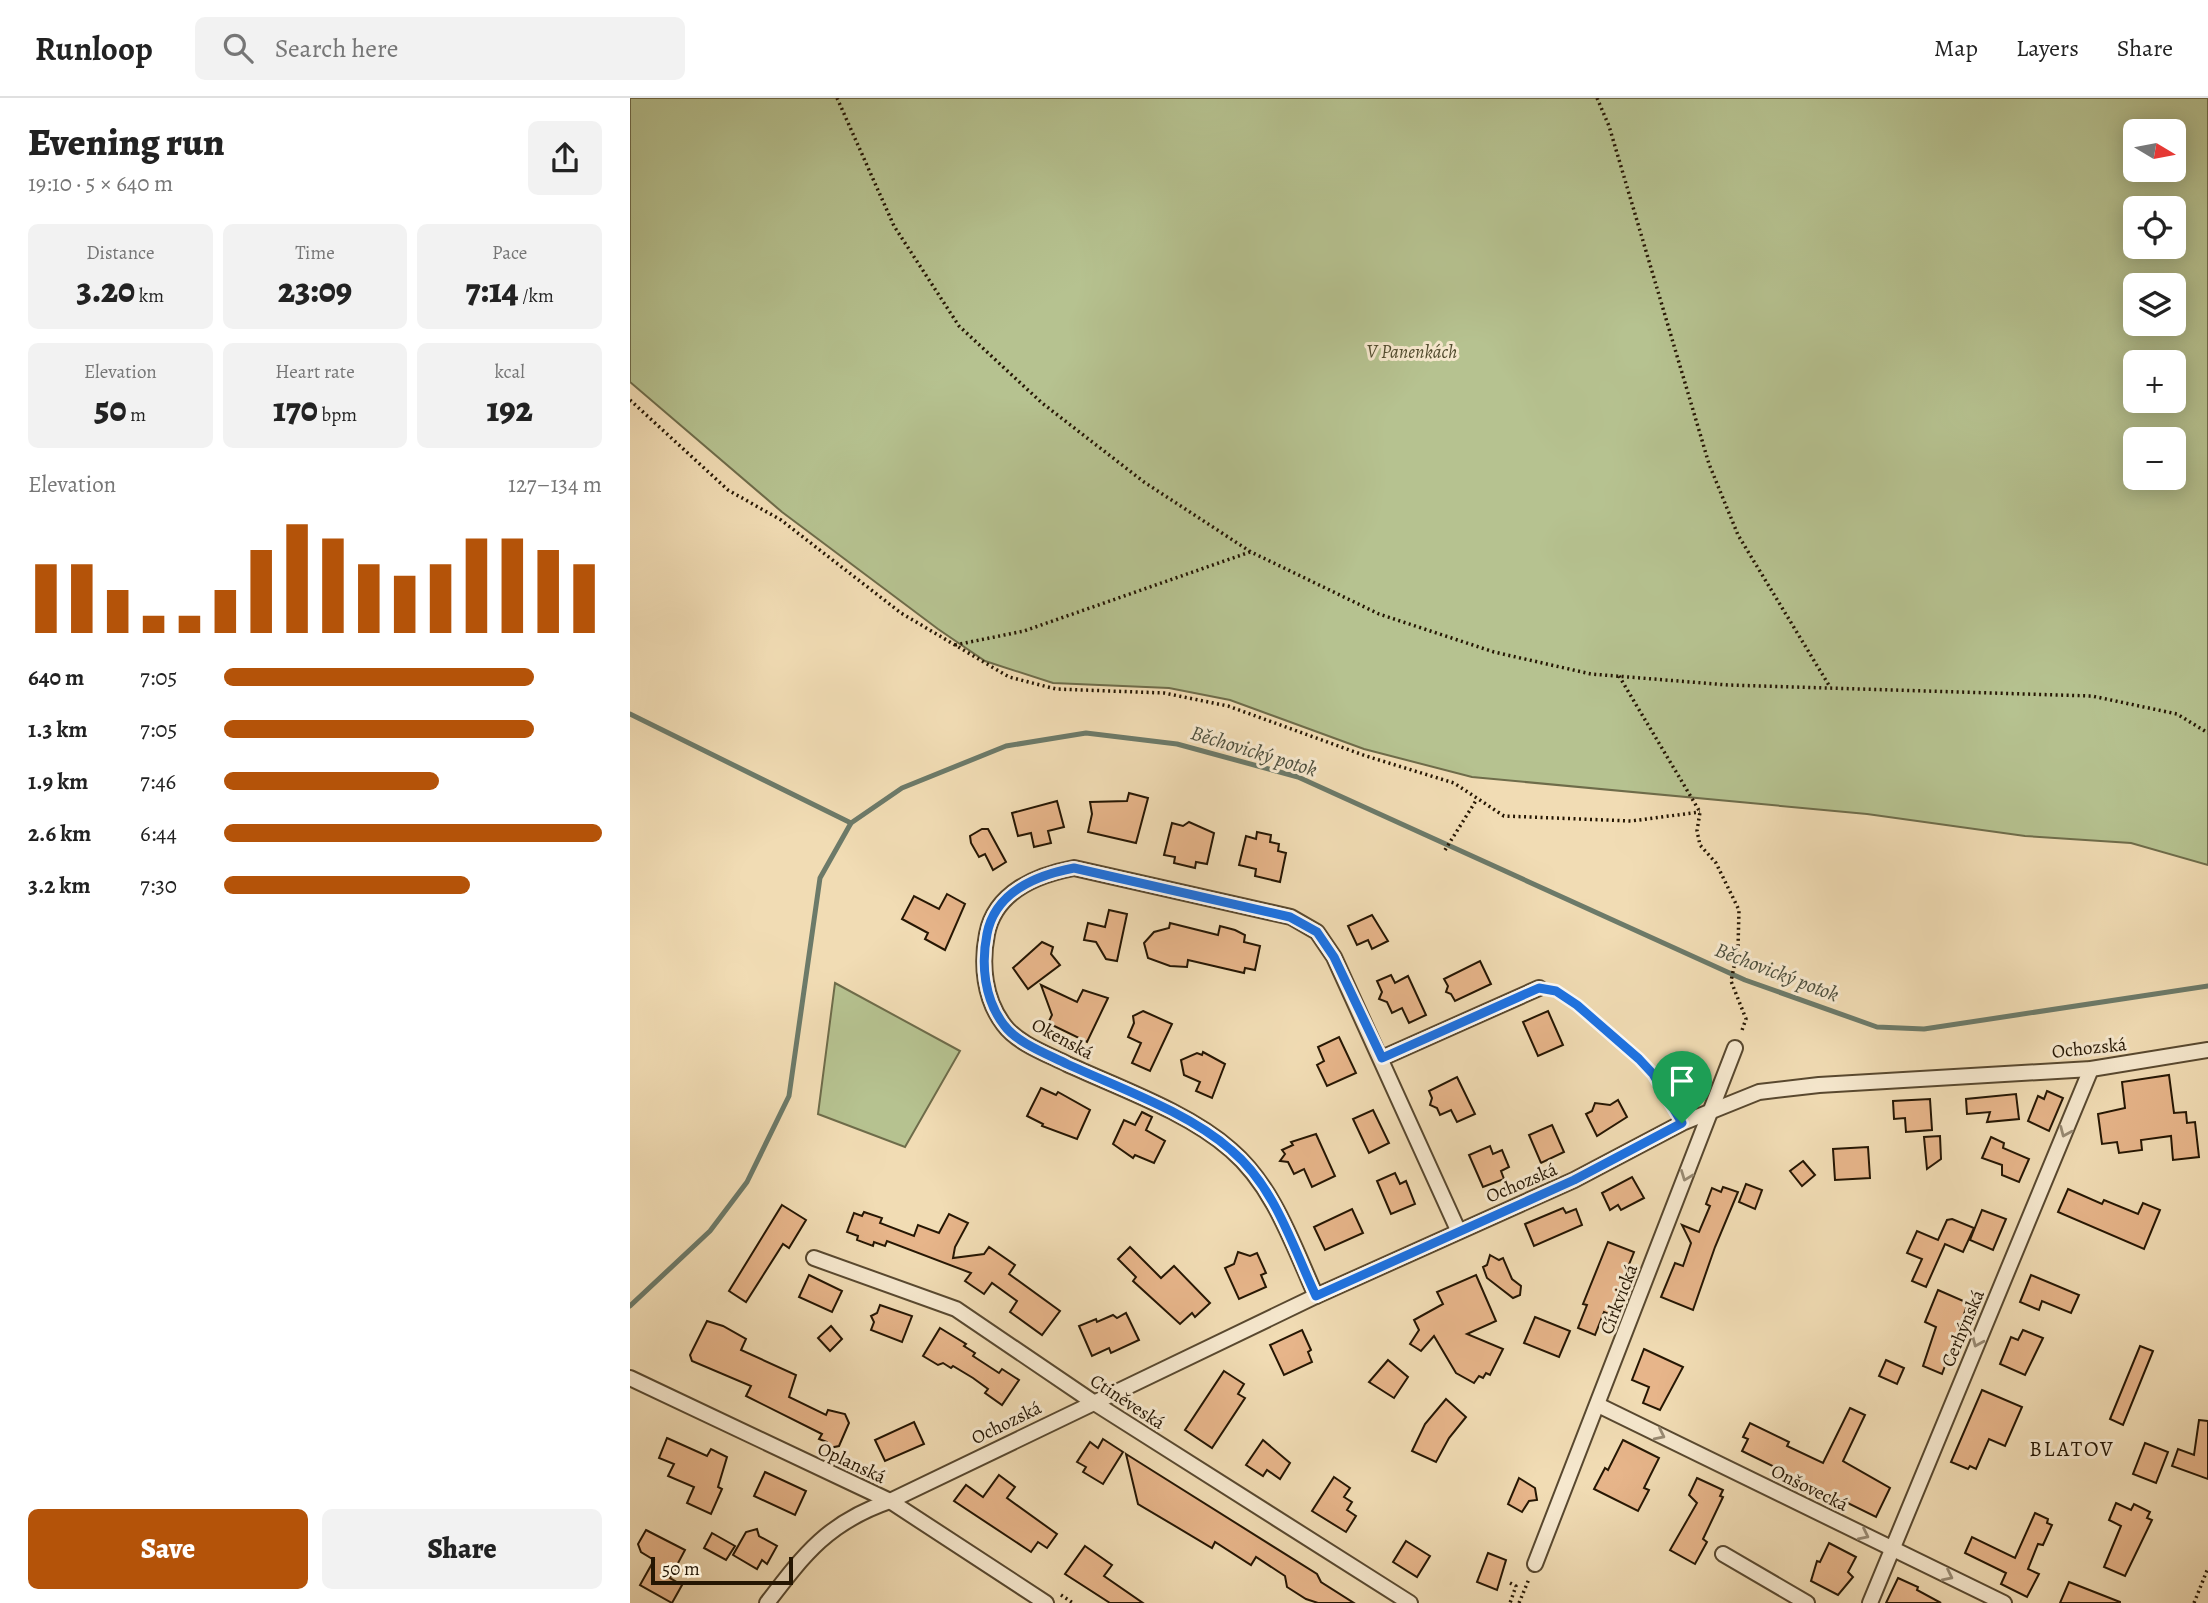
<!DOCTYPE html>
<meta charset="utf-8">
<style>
body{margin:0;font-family:Alegreya,serif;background:#f2f2f2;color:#222;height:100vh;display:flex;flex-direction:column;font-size:26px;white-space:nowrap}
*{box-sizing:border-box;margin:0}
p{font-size:23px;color:#767676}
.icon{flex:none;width:38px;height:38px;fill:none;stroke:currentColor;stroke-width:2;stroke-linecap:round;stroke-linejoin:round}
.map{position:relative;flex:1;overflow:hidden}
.side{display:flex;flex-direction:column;background:#fff;width:630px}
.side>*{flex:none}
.needle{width:46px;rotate:100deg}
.tools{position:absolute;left:1493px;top:21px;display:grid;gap:14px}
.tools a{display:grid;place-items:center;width:63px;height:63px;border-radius:10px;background:#fff;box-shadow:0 4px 18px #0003;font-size:35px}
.scale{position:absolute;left:21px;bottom:18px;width:142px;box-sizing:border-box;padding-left:7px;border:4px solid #251603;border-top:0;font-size:19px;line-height:24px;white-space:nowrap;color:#251603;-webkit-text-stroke:5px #f6e8ce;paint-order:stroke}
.pin{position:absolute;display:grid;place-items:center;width:60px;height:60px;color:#fff;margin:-72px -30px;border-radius:50% 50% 50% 0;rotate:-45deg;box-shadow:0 0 7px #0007}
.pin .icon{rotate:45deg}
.round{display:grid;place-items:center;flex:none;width:74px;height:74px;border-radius:10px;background:#f2f2f2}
.summary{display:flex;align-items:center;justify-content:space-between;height:119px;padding:0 28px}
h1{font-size:38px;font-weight:800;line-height:52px}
.metrics{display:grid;grid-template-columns:repeat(3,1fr);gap:10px;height:119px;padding:7px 28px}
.metrics div{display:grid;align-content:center;border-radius:10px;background:#f2f2f2;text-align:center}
.metrics b{font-size:35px;font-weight:800}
.metrics small{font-size:19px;font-weight:400}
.metrics p{font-size:19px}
.chart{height:196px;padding:14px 28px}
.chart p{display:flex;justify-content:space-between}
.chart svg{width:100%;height:126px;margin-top:7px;stroke:#b45309;stroke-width:6}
.primary-button{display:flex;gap:14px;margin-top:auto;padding:14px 28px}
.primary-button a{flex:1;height:80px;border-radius:10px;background:#b45309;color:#fff;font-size:28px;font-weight:800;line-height:80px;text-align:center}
.primary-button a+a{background:#f2f2f2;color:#222}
ul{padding:0 28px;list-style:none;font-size:23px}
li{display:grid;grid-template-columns:112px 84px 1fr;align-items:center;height:52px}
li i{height:18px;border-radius:9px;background:#b45309}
header{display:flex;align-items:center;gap:42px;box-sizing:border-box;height:98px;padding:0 35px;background:#fff;border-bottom:2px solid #e0e0e0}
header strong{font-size:33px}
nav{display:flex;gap:38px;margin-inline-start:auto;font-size:24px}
.search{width:490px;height:63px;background:#f2f2f2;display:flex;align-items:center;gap:18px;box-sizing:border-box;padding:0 24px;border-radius:10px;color:#767676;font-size:26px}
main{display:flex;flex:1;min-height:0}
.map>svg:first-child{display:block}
</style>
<header>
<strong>Runloop</strong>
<div class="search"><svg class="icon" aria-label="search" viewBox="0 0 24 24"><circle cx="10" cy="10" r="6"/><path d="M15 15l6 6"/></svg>Search here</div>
<nav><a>Map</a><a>Layers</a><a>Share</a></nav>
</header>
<main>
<section class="side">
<div class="summary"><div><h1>Evening run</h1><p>19:10 · 5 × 640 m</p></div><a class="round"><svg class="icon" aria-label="share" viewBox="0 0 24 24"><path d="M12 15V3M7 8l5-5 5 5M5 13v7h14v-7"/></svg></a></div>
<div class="metrics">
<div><p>Distance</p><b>3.20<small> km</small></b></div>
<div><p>Time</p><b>23:09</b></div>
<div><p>Pace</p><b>7:14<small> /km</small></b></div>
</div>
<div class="metrics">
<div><p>Elevation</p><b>50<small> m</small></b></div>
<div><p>Heart rate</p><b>170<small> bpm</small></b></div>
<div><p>kcal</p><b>192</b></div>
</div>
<div class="chart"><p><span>Elevation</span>127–134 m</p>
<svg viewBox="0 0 160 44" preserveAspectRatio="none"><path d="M5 44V20M15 44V20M25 44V29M35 44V38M45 44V38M55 44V29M65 44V15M75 44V6M85 44V11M95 44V20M105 44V24M115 44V20M125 44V11M135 44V11M145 44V15M155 44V20"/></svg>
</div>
<ul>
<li><b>640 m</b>7:05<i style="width:82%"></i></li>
<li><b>1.3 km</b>7:05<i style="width:82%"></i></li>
<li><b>1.9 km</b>7:46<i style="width:57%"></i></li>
<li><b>2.6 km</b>6:44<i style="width:100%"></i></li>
<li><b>3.2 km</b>7:30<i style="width:65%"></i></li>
</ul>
<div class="primary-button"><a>Save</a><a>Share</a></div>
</section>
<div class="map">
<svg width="1578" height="1505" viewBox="0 0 1578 1505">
<rect width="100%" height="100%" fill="#f1dcb4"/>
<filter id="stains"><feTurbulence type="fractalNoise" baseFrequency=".00286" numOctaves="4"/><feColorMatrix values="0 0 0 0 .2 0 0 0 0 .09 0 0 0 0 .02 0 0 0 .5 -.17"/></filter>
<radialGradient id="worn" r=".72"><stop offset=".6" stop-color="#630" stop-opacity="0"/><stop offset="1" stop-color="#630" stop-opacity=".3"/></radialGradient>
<g fill="#b6c290" stroke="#6e6c4a" stroke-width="2" fill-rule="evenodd">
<path d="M0,0h1578v767l-77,-22 -106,-7 -158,-22 -395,-37 -108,-28 -134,-49 -61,-12 -116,-5 -68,-22 -47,-32 -156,-117 -152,-130zM1505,33h39v39h-39zM1505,110h39v39h-39zM1544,187v39h-39v-39zM1505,264h39v39h-39zM1505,341h39v39h-39z"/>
<path d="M205,885l125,68 -55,96 -87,-33z"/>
</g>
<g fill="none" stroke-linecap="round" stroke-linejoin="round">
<g stroke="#6c7a69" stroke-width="5">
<path d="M0,616l221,109"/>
<path d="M0,1208l80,-75 37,-49 42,-86 31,-218 31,-55 51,-35 104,-42 80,-13 91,11 121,33 447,203 132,47 47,2 284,-43"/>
</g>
</g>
<g fill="#e7b58a" stroke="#251603" stroke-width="2">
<path d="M499,695l19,5 -12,45 -48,-11 4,-18 -2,-12 37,-1z"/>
<path d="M427,703l7,26 -16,4 3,12 -17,4 -3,-14 -13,3 -6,-23z"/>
<path d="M559,724l25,11 -7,31 -11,-2 -1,6 -21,-5 1,-6 -11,-2 8,-32 11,3z"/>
<path d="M352,731h6l18,33 -13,8 -8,-16 -6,3 -8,-14 -1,-7z"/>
<path d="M627,734l14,3 -1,7 9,2 -1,7 8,2 -6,29 -25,-6 1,-7 -17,-4 7,-29 10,3z"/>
<path d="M317,796l18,10 -20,46 -20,-11 3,-6 -26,-14 12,-23 25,13z"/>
<path d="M479,812l18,4 -10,47 -11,-2 -10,-17 -12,-2 4,-17 17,4z"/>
<path d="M742,817l16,26 -16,8 -4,-9 -11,5 -9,-19z"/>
<path d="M540,825l48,12 2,-9 15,4 10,5 -1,7 16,4 -5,24 -10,-2 -1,5 -56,-13 -1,7 -17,-1 -22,-8 -4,-15 10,-11 15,-4z"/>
<path d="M412,844l11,5 -2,7 9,11 -32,24 -15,-21z"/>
<path d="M850,863l11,23 -36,17 -4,-7 -5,-2 2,-6 -4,-7z"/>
<path d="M761,877l4,8 13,-7 18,39 -17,8 -7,-15 -10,5 -5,-11 -8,-3 3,-7 -5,-11z"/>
<path d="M411,887l36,17 6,-12 25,8 -21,44 -39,-19 4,-8z"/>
<path d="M513,913l29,13 -22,47 -18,-8 9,-20 -13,-6 6,-14 -1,-7z"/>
<path d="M918,913l15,34 -25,11 -15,-34z"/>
<path d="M709,939l17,36 -29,13 -10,-21 7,-4 -6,-14z"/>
<path d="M573,954l22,12 -13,34 -16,-7 4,-9 -16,-7 -3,-15 16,-7 5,2z"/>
<path d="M1539,977l5,38 12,-1 1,11 8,-1 4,35 -26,3 -2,-24 -30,4 1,10 -23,3 -2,-11 -15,2 -4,-30 27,-6 -3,-26z"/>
<path d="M827,979l18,37 -18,8 -6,-12 -11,5 -3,-7 -7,-3 2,-7 -3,-7z"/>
<path d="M411,990l15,7 2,-3 32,18 -13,29 -35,-13 1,-2 -16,-8z"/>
<path d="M1417,993l16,7 -14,33 -21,-10 10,-25 6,3z"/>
<path d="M1386,996l3,25 -32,3 3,-10 -23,2 -1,-15z"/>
<path d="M1300,1001l2,31 -26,2 -1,-14 -11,1 -1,-18z"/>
<path d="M988,1002l9,17 -30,19 -11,-22 6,-3 3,-8 15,2z"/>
<path d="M743,1012l16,33 -20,10 -16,-34z"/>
<path d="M512,1014l10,5 -6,13 19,11 -11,22 -19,-8 -2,3 -20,-14 11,-24 11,5z"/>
<path d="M922,1027l12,27 -23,11 -12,-28z"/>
<path d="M686,1036l19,42 -23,11 -8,-18 -10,5 -6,-12 -8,-1 5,-7 -3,-4 11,-5 -2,-3z"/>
<path d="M1310,1038l1,23 -14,10 -3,-32z"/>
<path d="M1361,1039l13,6 -1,5 26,11 -10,23 -17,-7v-10l-20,-7z"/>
<path d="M860,1048l3,8 9,-4 7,17 -8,4 3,8 -21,8 -14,-32z"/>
<path d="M1238,1049l2,31 -35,2 -2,-31z"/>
<path d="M1173,1063l12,14 -13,11 -12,-15z"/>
<path d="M765,1075l5,11 6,-3 9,23 -24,10 -14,-33z"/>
<path d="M1002,1079l12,21 -23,12 -3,-5 -8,5 -8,-17z"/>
<path d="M1116,1086l16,6 -7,19 -16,-7z"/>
<path d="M1093,1089l15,5 -23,55 -22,63 -32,-13 14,-34 8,3 8,-23 -9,-18 17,7 11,-26 -4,-2 6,-16 9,4z"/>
<path d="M1438,1091l34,15 2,-4 34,14 5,-11 17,7 -16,39 -86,-37z"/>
<path d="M152,1107l24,15 -17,28 -6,-4 -37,58 -17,-11z"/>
<path d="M933,1110l3,5 10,-4 6,16 -48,21 -9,-22z"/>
<path d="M722,1111l11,24 -38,17 -11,-23z"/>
<path d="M1352,1112l24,9 -13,31 -23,-10z"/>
<path d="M234,1114l18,6 -2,5 34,13 4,-11 21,8 10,-19 19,9 -13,24 -2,11 31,-4 5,-7 26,18 -6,9 51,37 -18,24 -32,-23 7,-11 -25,-18 -8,11 -19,-13 6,-8 -84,-32 -2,5 -11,-4 -1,4 -16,-6 1,-4 -11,-4 7,-19 8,3z"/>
<path d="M1322,1121l22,9 -11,24 -18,-8 -19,43 -14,-6 10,-22 -15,-6 10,-22 21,9 9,-20z"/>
<path d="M978,1144l26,10 -25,62 -5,-2 -9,23 -17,-7 9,-23 -4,-1z"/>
<path d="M500,1149l31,31 13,-12 36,37 -15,14 -3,-4 -12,11 -47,-43 3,-4 -18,-18z"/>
<path d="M608,1154l12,4 7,-3 9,20 -5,2 5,12 -27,12 -14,-31 9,-4z"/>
<path d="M860,1157l9,5 4,-2 9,21 9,7 -1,9 -7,3 -26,-20 -4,-11 4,-2z"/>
<path d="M179,1177l33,16 -10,21 -33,-15z"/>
<path d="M846,1177l20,46 -29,13 36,15 -13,26 -4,-2 -3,5 -4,-2 -5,7 -18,-10 -22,-37 -13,15 -11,-7 9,-14 -5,-10 29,-16 -6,-12z"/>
<path d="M1401,1177l48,20 -8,18 -29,-12 -3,9 -19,-8z"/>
<path d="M1308,1192l30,13 -26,71 -19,-8 13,-39 -11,-5z"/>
<path d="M250,1207l32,11 -10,26 -31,-12 3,-8 -3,-6 6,-3z"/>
<path d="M496,1215l13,27 -28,13 -2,-5 -17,8 -13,-30 17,-7 1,3 16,-7 4,3z"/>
<path d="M905,1219l35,14 -11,26 -35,-14z"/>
<path d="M77,1223l16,5 23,13 -5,11 55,25 -7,22 37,18 2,-5 17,4 4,9 -10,23 -10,2 -2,-6 -8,-3 3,-5 -76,-38 5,-10 -59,-25 -2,-6z"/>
<path d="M201,1228l11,13 -12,12 -12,-13z"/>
<path d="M310,1230l26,16 -2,2 11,7 -2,3 26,17 3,-4 17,11 -17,25 -17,-12 3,-4 -15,-11 -20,-12 -2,2 -8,-5 -5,2 -15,-9z"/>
<path d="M672,1232l9,20 -3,2 4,10 -28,13 -14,-30z"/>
<path d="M1393,1232l20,8 -18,37 -25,-11 11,-27 7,3z"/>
<path d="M1510,1248l13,5 -30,74 -13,-6z"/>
<path d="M1014,1251l39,18 -23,43 -17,-7 6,-16 -17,-7z"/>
<path d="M758,1262l20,17 -14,21 -25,-16z"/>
<path d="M1256,1262l18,8 -7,16 -18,-8z"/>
<path d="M594,1273l20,13 -6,10 7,4 -33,50 -27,-18z"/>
<path d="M1352,1292l40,17 -17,39 -16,-7 -13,30 -6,-3 -2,3 -17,-7z"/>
<path d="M816,1301l20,18 -17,21 -13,24 -24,-11 13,-27z"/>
<path d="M1220,1310l15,7 -22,46 47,27 -14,29 -134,-66 6,-12 -5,-2 7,-14 39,19 -2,4 36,17z"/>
<path d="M1569,1322l9,1v58l-36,-13 6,-17 16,6z"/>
<path d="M284,1324l10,22 -39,17 -10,-21z"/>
<path d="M37,1340l40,18 4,-7 16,8 -9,30 4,2 -11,25 -24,-11 7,-16 -26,-11 6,-12 -15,-6z"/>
<path d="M473,1341l20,13 -20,32 -20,-12 3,-5 -9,-5 13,-20 8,6z"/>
<path d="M633,1342l27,23 -10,16 -13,-9 -4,6 -17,-11z"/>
<path d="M993,1342l36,18 -15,30 5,2 -11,21 -44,-22 11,-21 3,2z"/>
<path d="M1515,1345l23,9 -12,31 -23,-9z"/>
<path d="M496,1356l191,120 4,8 33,21h-36l-12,-4 -19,-12 -2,-11 -29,-19 -5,8 -36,-23 -3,6 -74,-44z"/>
<path d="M135,1374l41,19 -11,24 -41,-19z"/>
<path d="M369,1377l16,12 -8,11 50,36 -10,14 -9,-6 -7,10 -77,-51 12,-16 17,12z"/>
<path d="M704,1379l16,11 -6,9 8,5 -5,8 9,6 -10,16 -34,-21z"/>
<path d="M889,1380l16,10 2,12 -8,1 -7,11 -14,-8z"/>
<path d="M1067,1380l26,12 -3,6 3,1 -20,42 4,3 -12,22 -25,-14 27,-47 -8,-8z"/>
<path d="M1486,1405l15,7 3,-6 16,8 -3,6 5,2 -27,56 -21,-9 17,-41 -12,-6z"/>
<path d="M1405,1415l13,6 -1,4 5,2 -9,20 -5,-1 -10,25 11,5 -12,23 -26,-13 5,-11 -41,-20 7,-16 43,21z"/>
<path d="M127,1431l2,7 18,10 -10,18 -5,-4 -5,9 -24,-14 13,-23z"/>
<path d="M16,1432l39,20 -15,28 12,7 -10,18 -32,-18 14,-25 -13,-8 -3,-8z"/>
<path d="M82,1435l23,13 -9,14 -22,-12z"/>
<path d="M776,1443l24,15 -13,21 -24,-15z"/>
<path d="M1199,1445l27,14 -8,15 5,5 -15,18 -27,-14 6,-20 3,1z"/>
<path d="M455,1448l27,19 -8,11 39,27h-33l-45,-29z"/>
<path d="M858,1455l18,7 -9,30 -20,-8z"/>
<path d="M1268,1480l20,9 -1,3 24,13h-55z"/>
<path d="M1439,1484l51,20v1h-60z"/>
</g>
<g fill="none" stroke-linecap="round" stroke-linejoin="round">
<defs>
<g id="minor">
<path d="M752,960l157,-70"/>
<path d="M184,1160l142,51 137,93 317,201"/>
<path d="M686,1198c-23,-51 -42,-109 -85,-146 -43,-38 -112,-62 -164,-86 -20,-10 -50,-21 -63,-39 -20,-26 -23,-61 -17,-91 8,-42 50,-59 87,-66l217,49 26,15 17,25 124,273"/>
<path d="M0,1280l260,123 156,102"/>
<path d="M968,1307l406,198"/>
<path d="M1093,1456l84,49"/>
<path d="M905,1466l200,-516"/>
<path d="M137,1505c38,-50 62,-81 123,-102l426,-205 258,-116 108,-57 77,-31 60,-7 272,-16 117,-19"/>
<path d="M1240,1505l221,-534"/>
</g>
</defs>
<use href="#minor" stroke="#58482f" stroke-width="18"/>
<g stroke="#251603" stroke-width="3.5" stroke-dasharray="2 3.5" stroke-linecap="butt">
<path d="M207,0l57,128 65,100 83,77 102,79 107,70 128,62 115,38 97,22 137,11 364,11 85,18 31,19"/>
<path d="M967,0l12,28 100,338 29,71 92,152"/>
<path d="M0,302l98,90 53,30 120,93 108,64 47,12 108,4 64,13 138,50 88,27 50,33 127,5 69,-9"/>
<path d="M325,547l69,-14 226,-79"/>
<path d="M989,578l81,136 -3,19 3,14 16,18 23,47 -1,38 -7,33 15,38 -5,14"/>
<path d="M815,752l32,-51"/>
<path d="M925,893c47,28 94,70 120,118"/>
<path d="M880,1485l6,3 -6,17"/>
<path d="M431,1497l12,8"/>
<path d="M889,1505l10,-24"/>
<path d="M1564,1505l14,-35"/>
</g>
<use href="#minor" stroke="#f6e8ce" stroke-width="14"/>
</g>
<defs><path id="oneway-chevron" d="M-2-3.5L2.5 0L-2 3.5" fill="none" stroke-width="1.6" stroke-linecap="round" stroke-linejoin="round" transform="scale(1.75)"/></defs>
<g stroke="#988a73">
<use href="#oneway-chevron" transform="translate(1435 1034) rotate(113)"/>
<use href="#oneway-chevron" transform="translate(1056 1078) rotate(111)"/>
<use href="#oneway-chevron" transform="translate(1347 1244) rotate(113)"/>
<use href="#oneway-chevron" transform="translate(1030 1337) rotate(26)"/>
<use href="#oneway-chevron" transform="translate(1234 1437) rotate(26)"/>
<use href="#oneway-chevron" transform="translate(1318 1478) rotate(26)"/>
</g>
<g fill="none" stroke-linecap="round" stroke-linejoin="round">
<defs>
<path id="route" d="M444,770l216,49 27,15 17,25 48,101 157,-70 17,3 21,14 62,54 14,15 29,49 -108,57 -258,116c-24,-51 -41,-109 -85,-146 -43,-38 -112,-62 -164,-86 -20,-10 -50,-21 -63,-39 -20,-26 -23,-61 -17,-91 8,-42 50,-59 87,-66z"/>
</defs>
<use href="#route" stroke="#fff" stroke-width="14"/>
<use href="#route" stroke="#1a73e8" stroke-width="9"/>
</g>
<g text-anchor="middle" stroke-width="6" stroke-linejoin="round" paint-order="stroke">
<g font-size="19" font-style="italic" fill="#504a2d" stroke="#f6e8ce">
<text x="782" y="260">V Panenkách</text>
</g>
<g font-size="19" fill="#251603" stroke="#f6e8ce">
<text transform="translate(433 940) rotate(28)" y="7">Okenská</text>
<text transform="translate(1459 949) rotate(-6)" y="7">Ochozská</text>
<text transform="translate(891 1084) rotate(-23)" y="7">Ochozská</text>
<text transform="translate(988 1201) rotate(-69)" y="7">Církvická</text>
<text transform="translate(1332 1230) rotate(-67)" y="7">Cerhýnská</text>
<text transform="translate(498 1303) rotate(33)" y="7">Ctiněveská</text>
<text transform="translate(376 1324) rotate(-26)" y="7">Ochozská</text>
<text transform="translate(222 1364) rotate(25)" y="7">Oplanská</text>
<text transform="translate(1180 1389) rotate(26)" y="7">Onšovecká</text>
</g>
<g font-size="21" font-style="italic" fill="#4e503e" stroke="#f6e8ce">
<text transform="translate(624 653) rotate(17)" y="7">Běchovický potok</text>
<text transform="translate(1147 874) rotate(21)" y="7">Běchovický potok</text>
</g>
<g font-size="21" letter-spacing="2" fill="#251603" stroke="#f6e8ce">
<text x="1442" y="1358">BLATOV</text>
</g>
</g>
<rect width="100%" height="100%" filter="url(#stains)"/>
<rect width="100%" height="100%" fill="url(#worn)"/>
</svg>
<div class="tools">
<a><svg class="needle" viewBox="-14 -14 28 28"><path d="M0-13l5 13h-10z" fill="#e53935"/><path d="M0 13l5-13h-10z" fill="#767676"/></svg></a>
<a><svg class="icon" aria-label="locate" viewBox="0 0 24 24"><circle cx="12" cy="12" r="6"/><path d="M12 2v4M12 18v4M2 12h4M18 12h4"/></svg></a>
<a><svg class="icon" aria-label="layers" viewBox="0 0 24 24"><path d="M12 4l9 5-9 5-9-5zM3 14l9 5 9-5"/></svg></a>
<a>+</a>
<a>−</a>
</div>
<div class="scale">50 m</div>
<div class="pin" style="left:1052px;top:1025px;background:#1e9e55"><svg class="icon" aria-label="arrive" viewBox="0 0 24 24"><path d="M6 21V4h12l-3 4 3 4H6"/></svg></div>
</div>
</main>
